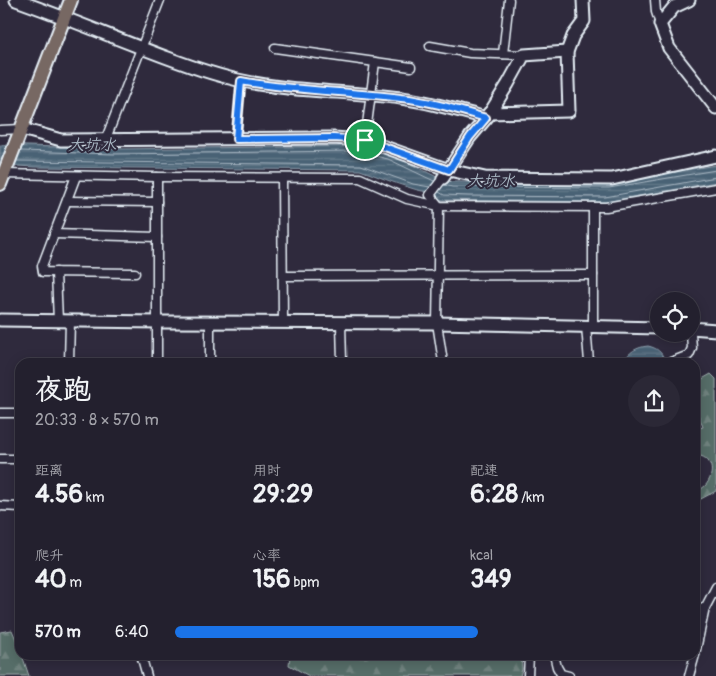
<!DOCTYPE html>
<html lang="zh">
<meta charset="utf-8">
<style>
body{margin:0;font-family:Pangolin,"LXGW WenKai TC",sans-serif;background:#2b2836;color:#f1f3f6;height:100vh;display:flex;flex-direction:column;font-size:19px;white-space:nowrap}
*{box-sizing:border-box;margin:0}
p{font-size:16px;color:#a3a3aa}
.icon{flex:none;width:28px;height:28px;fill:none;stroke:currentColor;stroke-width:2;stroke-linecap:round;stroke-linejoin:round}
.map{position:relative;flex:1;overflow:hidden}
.panel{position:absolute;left:15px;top:358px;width:685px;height:302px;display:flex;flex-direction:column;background:#23202e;border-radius:15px;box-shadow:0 2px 12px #0003,0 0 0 1px #403e4a}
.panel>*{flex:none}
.buttons{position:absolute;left:650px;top:292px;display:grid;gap:10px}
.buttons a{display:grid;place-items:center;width:50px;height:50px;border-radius:50%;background:#23202e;box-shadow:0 2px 12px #0003,0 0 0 1px #403e4a;font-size:25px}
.pin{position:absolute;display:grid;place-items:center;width:42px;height:42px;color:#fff;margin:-21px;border:2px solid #fff;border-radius:50%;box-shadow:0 1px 5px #0007}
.round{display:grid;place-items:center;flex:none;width:52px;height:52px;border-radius:26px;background:#2b2836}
.overview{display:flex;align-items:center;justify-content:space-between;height:85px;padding:0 20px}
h1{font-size:28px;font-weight:700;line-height:38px}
.stats{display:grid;grid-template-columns:repeat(3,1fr);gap:8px;height:85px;padding:5px 20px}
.stats div{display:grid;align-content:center}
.stats b{font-size:25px;font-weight:700}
.stats small{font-size:14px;font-weight:400}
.stats p{font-size:14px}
ul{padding:0 20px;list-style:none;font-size:16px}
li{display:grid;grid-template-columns:80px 60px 1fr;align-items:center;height:38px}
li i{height:12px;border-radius:6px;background:#1a73e8}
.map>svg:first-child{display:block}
</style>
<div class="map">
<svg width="716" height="676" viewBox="0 0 716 676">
<defs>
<pattern id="forest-firs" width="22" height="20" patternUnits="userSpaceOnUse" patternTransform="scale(1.25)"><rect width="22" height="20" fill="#576d68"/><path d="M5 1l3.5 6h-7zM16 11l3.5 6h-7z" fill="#6f827e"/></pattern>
<pattern id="water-rules" width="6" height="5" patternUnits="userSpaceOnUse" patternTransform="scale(1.25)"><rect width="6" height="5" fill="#4a6275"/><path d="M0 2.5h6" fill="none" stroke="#647989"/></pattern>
</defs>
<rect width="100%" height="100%" fill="#2f2a3d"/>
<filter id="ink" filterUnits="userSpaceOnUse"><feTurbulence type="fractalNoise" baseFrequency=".02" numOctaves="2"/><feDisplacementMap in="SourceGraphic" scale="10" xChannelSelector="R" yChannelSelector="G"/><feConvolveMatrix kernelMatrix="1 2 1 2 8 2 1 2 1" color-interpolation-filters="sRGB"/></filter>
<g filter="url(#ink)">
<g fill="url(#forest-firs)" stroke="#a0afb0">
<path d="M711,374l5,5v112l-21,11v-8c3,-3 7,-5 10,-8 11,-12 8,-30 -10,-31v-26l8,-2 -8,-21v-23z"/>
<path d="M12,630l8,19v6h2l7,21h-29v-44z"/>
<path d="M290,655h231l1,14 -2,7h-211l-20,-11z"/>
</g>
<g fill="url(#water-rules)" stroke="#899ba9">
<path d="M0,145l114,4 240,-3 36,8 45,22 17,6 157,1 107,-18v17l-111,20 -162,-2 -7,-2 -2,-4c-8,-3 -15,-3 -23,-6 -17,-5 -34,-12 -51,-18l-326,-3 -34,-2z"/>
<path d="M648,346c9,2 14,6 17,15l-4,1h-37c4,-10 13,-15 24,-16z"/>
</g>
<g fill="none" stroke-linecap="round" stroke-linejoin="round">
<g stroke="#a9b8c4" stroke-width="1">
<path d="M21,151l93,3 239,-3 35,8 46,22"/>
<path d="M17,161l344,4 52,19 17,3"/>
<path d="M444,185l8,2 157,1 107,-18"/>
<path d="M439,192l5,3 25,1 136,1 111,-20"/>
</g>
<defs>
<g id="street">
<path d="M655,0l1,12 4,12"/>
<path d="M430,46l40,7 54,2"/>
<path d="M275,48l136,19"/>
<path d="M503,54l6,-54"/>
<path d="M0,130l22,-1"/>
<path d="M236,139l5,-58"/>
<path d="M365,140l10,-78"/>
<path d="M105,141l55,-141"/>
<path d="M2,174l155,3 203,1 47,21 32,7 167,1 110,-19"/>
<path d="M76,176l-34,90 1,6 92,1"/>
<path d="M282,178l1,145"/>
<path d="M443,178l-13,17 9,11 -2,117 6,39"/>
<path d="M67,201l90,1"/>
<path d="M593,207v120"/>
<path d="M54,234l103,3"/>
<path d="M56,272l2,49"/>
<path d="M283,276l310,-1"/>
<path d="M341,323l1,39"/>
<path d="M586,326l3,36"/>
<path d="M69,362l1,-41"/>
<path d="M157,362v-185"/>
<path d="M210,362v-40"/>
<path d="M671,362l18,-7 3,-7 -1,-14"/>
<path d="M0,413h20"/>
<path d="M0,459h20"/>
<path d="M0,506l20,1"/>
<path d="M695,607l10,1"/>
<path d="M695,654l10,-46 11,-21"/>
<path d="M141,655l6,21"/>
<path d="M554,655l3,12 4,7 8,2"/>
<path d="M528,676l1,-21"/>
<path d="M689,676l6,-21"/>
</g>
<g id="secondary">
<path d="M16,0c51,18 101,39 152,58 24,9 49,18 75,23 52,11 106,10 158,17 29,4 57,12 85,20"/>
<path d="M689,0l-15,7 -14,17 9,24 47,60"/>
<path d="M489,113l80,-2 -2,-59 6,-16 11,-15 -1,-21"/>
<path d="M22,129l39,11 272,-2 32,2 84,30 36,8 127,1 104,-23"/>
<path d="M443,178l27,-41 18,-21 20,-32 16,-29 43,-3"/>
<path d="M0,320l160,2 277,1 222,5"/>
<path d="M691,328l25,2"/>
</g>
<path id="primary" d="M0,184l71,-184"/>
</defs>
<use href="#street" stroke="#e8f1f8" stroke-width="11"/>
<use href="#secondary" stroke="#e8f1f8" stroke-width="15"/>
<use href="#primary" stroke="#e8f1f8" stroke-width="16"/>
<use href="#street" stroke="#2f2a3d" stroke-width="8"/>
<use href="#secondary" stroke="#2f2a3d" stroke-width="11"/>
<use href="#primary" stroke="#776864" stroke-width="12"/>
</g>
</g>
<g fill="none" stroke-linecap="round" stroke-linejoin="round" filter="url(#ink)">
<defs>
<path id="route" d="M241,81c53,10 106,10 160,17 28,3 57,12 85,20l-16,19 -21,33 -84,-30 -32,-2 -97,1z"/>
</defs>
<use href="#route" stroke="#fff" stroke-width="10"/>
<use href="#route" stroke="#1a73e8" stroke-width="6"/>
</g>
<g text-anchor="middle" stroke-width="4" stroke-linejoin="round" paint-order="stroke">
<g font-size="16" font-style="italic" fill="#a9b8c4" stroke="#2f2a3d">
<text x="92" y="150">大坑水</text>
<text x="491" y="186">大坑水</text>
</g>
</g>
</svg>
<div class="buttons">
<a><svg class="icon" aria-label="locate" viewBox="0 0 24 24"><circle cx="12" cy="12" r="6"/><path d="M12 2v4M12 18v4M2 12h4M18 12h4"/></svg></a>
</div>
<div class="pin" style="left:365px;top:140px;background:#1e9e55"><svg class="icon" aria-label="arrive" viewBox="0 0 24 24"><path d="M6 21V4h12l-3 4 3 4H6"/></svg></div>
<section class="panel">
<div class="overview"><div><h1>夜跑</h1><p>20:33 · 8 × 570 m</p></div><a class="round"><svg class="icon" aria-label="share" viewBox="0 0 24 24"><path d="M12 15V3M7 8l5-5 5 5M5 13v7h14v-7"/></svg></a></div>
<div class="stats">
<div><p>距离</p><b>4.56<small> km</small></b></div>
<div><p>用时</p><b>29:29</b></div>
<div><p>配速</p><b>6:28<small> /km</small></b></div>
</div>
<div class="stats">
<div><p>爬升</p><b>40<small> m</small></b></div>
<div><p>心率</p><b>156<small> bpm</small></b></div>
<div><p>kcal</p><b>349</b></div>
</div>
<ul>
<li><b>570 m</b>6:40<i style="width:60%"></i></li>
</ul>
</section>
</div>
